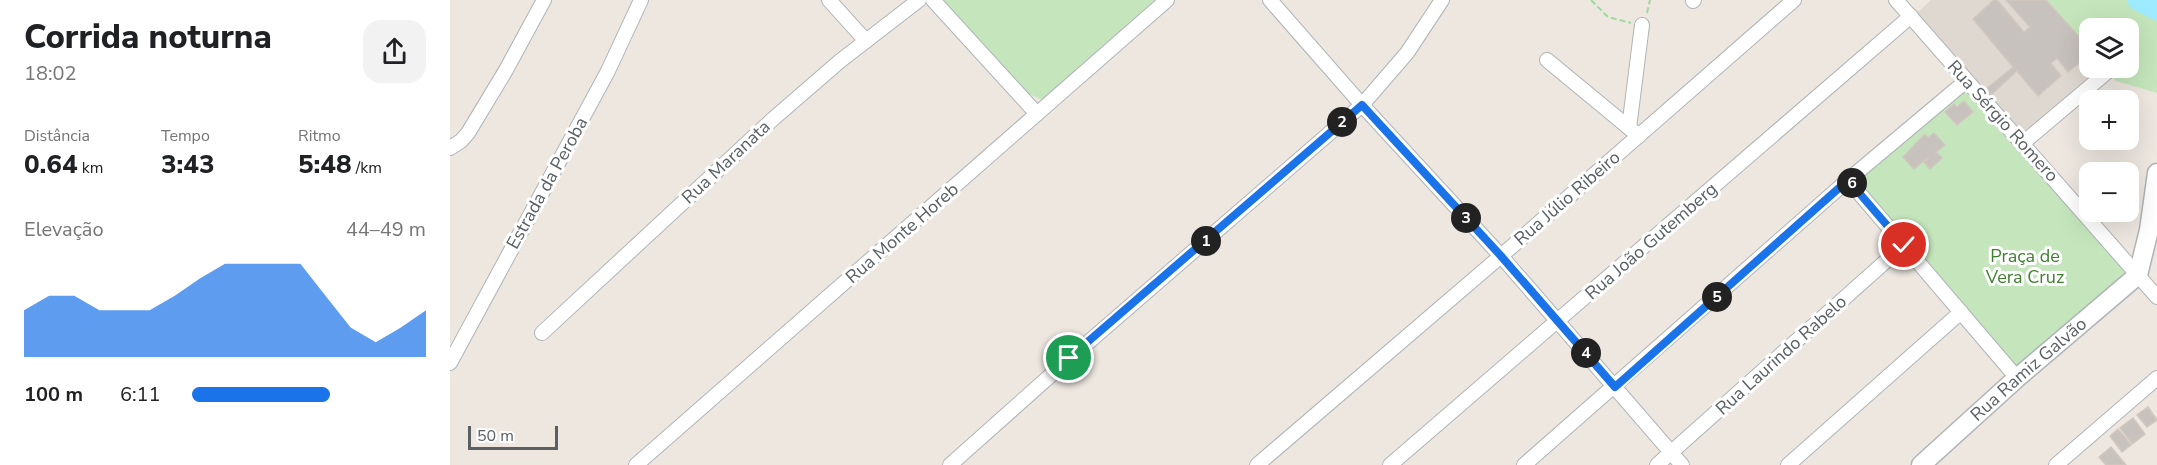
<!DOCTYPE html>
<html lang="pt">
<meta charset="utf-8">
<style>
body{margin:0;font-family:"Nunito Sans",sans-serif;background:#f2f2f2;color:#202124;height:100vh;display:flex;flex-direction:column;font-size:22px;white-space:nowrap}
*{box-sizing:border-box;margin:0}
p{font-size:20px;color:#757577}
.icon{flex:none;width:33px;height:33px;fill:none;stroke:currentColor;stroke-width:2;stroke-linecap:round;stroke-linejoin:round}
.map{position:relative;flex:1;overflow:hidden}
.drawer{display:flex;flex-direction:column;background:#fff;width:450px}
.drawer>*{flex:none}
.tools{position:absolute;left:1629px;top:18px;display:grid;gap:12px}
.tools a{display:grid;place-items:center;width:60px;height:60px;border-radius:12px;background:#fff;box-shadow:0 6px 24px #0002;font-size:30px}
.scale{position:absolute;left:18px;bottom:15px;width:90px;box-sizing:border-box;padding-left:6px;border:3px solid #595f62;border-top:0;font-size:16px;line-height:21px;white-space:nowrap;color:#595f62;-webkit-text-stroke:4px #fff;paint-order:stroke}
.pin{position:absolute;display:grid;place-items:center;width:51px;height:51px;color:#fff;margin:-26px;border:3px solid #fff;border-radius:50%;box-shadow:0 2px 6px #0007}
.km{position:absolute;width:30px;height:30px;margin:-15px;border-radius:50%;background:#222;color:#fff;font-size:16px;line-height:30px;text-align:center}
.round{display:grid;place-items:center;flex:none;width:63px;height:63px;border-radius:18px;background:#f2f2f2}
.headline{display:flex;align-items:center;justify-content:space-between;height:102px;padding:0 24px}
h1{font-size:33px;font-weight:800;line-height:45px}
.stats{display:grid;grid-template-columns:repeat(3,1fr);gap:9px;height:102px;padding:6px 24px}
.stats div{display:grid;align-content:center}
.stats b{font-size:26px;font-weight:800}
.stats small{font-size:16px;font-weight:400}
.stats p{font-size:16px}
.chart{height:168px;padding:12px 24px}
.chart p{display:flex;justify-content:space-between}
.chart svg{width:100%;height:108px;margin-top:6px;fill:#1a73e8;opacity:.7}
ul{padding:0 24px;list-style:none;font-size:20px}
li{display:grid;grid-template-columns:96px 72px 1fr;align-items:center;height:45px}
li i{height:15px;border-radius:8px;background:#1a73e8}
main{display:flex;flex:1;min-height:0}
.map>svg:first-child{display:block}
</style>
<main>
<section class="drawer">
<div class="headline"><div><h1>Corrida noturna</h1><p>18:02</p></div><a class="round"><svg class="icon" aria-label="share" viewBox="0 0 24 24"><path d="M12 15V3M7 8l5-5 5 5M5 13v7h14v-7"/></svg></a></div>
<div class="stats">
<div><p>Distância</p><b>0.64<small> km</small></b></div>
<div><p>Tempo</p><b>3:43</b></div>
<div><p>Ritmo</p><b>5:48<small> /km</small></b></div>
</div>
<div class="chart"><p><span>Elevação</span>44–49 m</p>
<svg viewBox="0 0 160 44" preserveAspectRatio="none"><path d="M0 44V25L10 19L20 19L30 25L40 25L50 25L60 19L70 12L80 6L90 6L100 6L110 6L120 19L130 32L140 38L150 32L160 25V44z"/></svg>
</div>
<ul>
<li><b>100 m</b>6:11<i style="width:59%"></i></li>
</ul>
</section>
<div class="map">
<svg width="1707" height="465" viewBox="0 0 1707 465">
<rect width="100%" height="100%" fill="#ede7e0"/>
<path fill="#dfd8d1" d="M1481,0h121l37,37 1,31h12l-80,67 -105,-122z"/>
<g fill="#c5e6bc">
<path d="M492,0h214l-110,99h-6l-17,-8z"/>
<path d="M1597,0h110v93l-41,-12 -15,-13h27v-40h-38l-1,22z"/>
<path d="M1516,81l172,194 -121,103 -169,-198z"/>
</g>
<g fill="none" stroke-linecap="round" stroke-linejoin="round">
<path stroke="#9eebff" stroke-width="21" d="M1688,0l19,10"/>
</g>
<g fill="#c8c2be" stroke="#d1c7bf" stroke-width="1.5">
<path d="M1544,0h3l27,32 6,-5 -24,-27h40l44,49v5l-22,18 -11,-14 -6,5 10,13 -23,20 -21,-25 -26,24 -5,-6 27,-22 -40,-48z"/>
<path d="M1514,101l9,11 -16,13 -12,-13 9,-8 3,3z"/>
<path d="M1484,133l11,12 -9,7 6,6 -12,11 -6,-7 4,-3 -1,-1 -13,11 -11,-12 22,-23 3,4z"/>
<path d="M1698,407l9,13 -10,7 -10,-12z"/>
<path d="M1683,418l12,16 -13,10 -12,-16z"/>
<path d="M1668,429l13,16 -9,7 -12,-16z"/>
<path d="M1661,447l15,18h-20l-7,-8z"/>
</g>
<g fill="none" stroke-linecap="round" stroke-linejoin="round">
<defs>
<g id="minor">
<path d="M379,0l37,41"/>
<path d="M483,0l104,114"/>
<path d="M820,0l92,105 139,151 181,209"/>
<path d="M1446,0l261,297"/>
<path d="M1243,1l1,-1"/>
<path d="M1097,60l92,76"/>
<path d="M1179,128l13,-103"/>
<path d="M1573,143l83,-70"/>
<path d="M0,148l11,-7 7,-8 38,-63 38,-70"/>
<path d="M1398,180l169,198"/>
<path d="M92,333l231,-214 67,-58 79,-61"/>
<path d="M0,363l158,-292 33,-71"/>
<path d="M186,465l531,-465"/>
<path d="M500,465l119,-106 293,-254 45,-52 35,-53"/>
<path d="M807,465l244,-209 293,-256"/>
<path d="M940,465l521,-449"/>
<path d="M1074,465l324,-285 118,-99"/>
<path d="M1207,465l247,-220"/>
<path d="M1338,465l173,-153"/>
<path d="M1606,465l101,-87"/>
</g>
<g id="tertiary">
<path id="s1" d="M1471,465l96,-87 121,-103 11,-45 8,-57"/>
</g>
</defs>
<use href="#minor" stroke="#aeb4b7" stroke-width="16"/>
<use href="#tertiary" stroke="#aeb4b7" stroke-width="21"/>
<g stroke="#9fd8a1" stroke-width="2" stroke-dasharray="6 3" stroke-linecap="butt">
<path d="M1141,0l17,17 23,6"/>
<path d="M1197,13l3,-13"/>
</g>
<use href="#minor" stroke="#fff" stroke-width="14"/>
<use href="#tertiary" stroke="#fff" stroke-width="18"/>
</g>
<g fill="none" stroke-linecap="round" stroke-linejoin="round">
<defs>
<path id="route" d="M619,358l293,-253 139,151 114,131 233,-207 56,65"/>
</defs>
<use href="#route" stroke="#fff" stroke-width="12"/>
<use href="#route" stroke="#1a73e8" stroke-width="8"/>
</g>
<g text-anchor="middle" stroke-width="6" stroke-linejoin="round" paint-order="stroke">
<g font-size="18" fill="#595f62" stroke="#fff">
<text transform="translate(1553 121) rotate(48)" y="6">Rua Sérgio Romero</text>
<text transform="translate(276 162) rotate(-43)" y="6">Rua Maranata</text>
<text transform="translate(97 183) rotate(-61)" y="6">Estrada da Peroba</text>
<text transform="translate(1117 198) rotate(-41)" y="6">Rua Júlio Ribeiro</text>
<text transform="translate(452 233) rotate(-41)" y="6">Rua Monte Horeb</text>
<text transform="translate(1201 241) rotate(-41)" y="6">Rua João Gutemberg</text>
<text transform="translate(1331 355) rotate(-42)" y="6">Rua Laurindo Rabelo</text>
<text dy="6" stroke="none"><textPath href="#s1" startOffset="144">Rua Ramiz Galvão</textPath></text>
</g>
<g font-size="18" fill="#408131" stroke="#fff">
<text x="1575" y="262">Praça de<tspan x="1575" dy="21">Vera Cruz</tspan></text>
</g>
</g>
</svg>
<div class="tools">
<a><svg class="icon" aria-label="layers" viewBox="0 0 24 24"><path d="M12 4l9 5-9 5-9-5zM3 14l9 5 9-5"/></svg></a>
<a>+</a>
<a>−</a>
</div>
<div class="scale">50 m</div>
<div class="pin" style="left:619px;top:358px;background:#1e9e55"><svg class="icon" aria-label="arrive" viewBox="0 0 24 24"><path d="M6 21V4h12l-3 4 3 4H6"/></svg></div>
<div class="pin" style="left:1454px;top:245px;background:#d93025"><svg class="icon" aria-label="check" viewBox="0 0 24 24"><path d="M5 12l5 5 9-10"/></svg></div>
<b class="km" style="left:756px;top:241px">1</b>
<b class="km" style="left:892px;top:122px">2</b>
<b class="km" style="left:1016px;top:218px">3</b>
<b class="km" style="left:1136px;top:353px">4</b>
<b class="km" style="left:1267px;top:297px">5</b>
<b class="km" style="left:1402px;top:183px">6</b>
</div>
</main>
